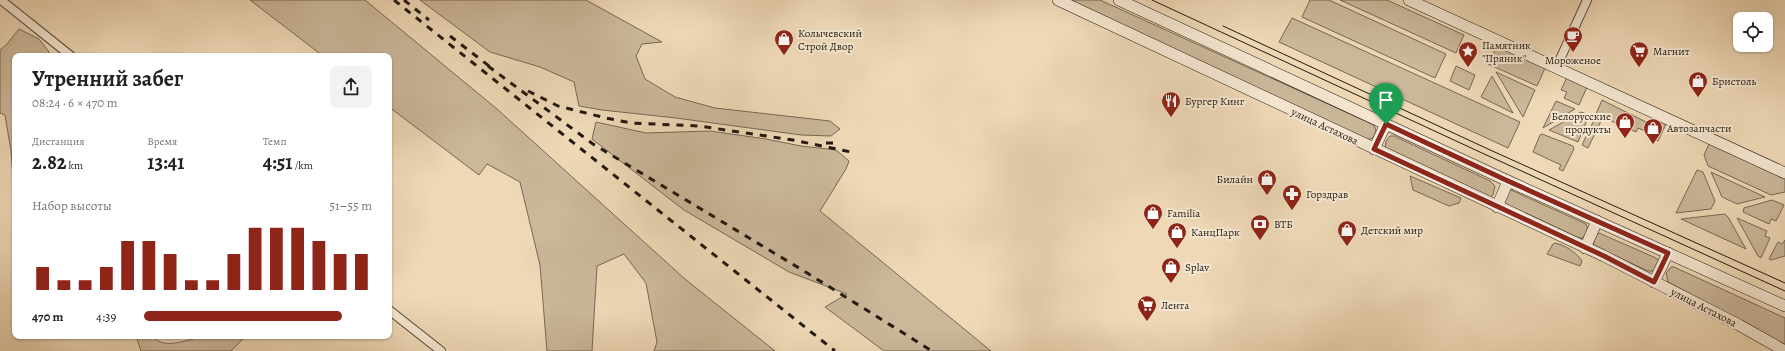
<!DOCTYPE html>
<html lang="ru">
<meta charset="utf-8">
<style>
body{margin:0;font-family:Alegreya,serif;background:#f2f2f2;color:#222;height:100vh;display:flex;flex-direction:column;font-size:15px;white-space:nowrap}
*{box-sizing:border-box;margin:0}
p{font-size:13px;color:#767676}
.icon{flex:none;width:22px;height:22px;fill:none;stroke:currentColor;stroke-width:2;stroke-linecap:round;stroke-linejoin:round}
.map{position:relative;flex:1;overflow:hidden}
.side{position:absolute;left:12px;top:53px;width:380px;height:286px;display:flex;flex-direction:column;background:#fff;border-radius:8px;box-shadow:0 1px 3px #0004}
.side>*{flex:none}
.fabs{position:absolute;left:1733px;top:12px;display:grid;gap:8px}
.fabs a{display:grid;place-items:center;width:40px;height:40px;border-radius:8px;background:#fff;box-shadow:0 1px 3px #0004;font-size:20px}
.pin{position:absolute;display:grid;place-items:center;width:34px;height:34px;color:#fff;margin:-41px -17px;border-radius:50% 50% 50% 0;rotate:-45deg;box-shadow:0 0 4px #0007}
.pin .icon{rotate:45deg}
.round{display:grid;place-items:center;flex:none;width:42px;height:42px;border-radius:8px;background:#f2f2f2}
.head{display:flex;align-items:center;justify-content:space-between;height:68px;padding:0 20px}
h1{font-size:22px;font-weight:700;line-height:30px}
.figures{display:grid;grid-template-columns:repeat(3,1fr);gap:6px;height:68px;padding:4px 20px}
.figures div{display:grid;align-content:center}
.figures b{font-size:20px;font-weight:700}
.figures small{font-size:11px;font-weight:400}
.figures p{font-size:11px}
.chart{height:112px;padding:8px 20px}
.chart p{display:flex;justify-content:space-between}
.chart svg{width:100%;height:72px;margin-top:4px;stroke:#8f2418;stroke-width:6}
ul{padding:0 20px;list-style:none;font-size:13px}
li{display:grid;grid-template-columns:64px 48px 1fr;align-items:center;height:30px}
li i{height:10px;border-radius:5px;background:#8f2418}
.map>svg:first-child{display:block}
</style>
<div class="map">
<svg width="1785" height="351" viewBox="0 0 1785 351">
<rect width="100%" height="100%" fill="#eed8b6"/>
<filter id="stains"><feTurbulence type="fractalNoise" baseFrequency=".005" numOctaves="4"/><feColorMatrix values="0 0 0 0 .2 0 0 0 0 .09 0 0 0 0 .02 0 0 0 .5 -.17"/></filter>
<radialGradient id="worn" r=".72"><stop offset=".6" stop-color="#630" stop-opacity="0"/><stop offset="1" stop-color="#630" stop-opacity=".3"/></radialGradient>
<g fill="#cbb79a" stroke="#766854">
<path d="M250,0h115l132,109 188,170 90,72h-121l3,-9 -11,-59 -22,-29 -27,12 -5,85h-45l-7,-86 -20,-83 -33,-18 -8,11 -90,-68v-51h-66z"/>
<path d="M420,0h166l76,42 -20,2 -6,12 9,23 30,18 40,11 115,13 10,8 -9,7 -30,-1 -125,-17 -74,-8 -23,-4 -5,-24 -34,-15 -50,-15z"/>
<path d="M1069,0h31l272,124 3,3 1,4 -3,7 -7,2z"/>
<path d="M1310,0h19l117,54 -11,24 -133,-61z"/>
<path d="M1340,0h47l77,35 -8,18z"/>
<path d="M1292,18l228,104 -12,26 -229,-106z"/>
<path d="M19,29l20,10 13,17h-37v146l-4,-51 -6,-36 -5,-2v-63l7,-6z"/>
<path d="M1497,46l48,22 -8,18 -49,-22z"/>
<path d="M1456,66l19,9 -6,15 -19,-9z"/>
<path d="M1496,72l39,18 -12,27z"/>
<path d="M1492,76l21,37 -32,-16z"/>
<path d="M1567,77l20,10 -8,18 -15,-7 3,-6 -6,-2z"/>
<path d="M1602,100l56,28 4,-6 3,1v3l-7,15 -10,-5 2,-3 -12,-5 -2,4 -40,-18z"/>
<path d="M1556,101l19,8 -32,19z"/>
<path d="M1581,112l8,3 -11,27 -29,-12z"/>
<path d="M1595,118l6,3 -13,27 -6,-3z"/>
<path d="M596,122l50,11 64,-2 56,8 35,7 35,4 13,11 -3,8 -26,42 171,140h-107l-59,-44 22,-13 -58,-22 -105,-62 -92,-71z"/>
<path d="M1542,134l31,12 1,3 -11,22 -4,-2 2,-4 -28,-13 7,-17z"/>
<path d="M1390,136h4l96,45 5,5 -2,9 -3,2 -105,-49 1,-7z"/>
<path d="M1709,144l76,35v13l-14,3 -63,-29 -4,-11z"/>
<path d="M1697,170l6,2 12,29 -4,8 -35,4z"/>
<path d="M1711,172l54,25 -28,7 -15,-7z"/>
<path d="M1410,176l51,22 -2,5 -10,3 -36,-16z"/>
<path d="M1511,190l75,34 2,6 -3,7 -3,1h-4l-73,-33 -1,-9 4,-5z"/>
<path d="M1772,200l12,5 -8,16 -5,-2 -2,5 -26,-12 1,-4z"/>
<path d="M1725,214l3,3 18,32 -65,-30z"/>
<path d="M1737,218l30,13 -2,5 5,2 -9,20 -3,-2z"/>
<path d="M1599,233l57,25 3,3 -5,10h-6l-54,-25c-1,-4 1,-11 5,-13z"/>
<path d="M1785,240v16l-14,4 -2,-1 9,-17 4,2z"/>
<path d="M1555,243c10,2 22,10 27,18l-2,5 -33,-12 6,-10z"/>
<path d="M1671,267h3l111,51v27l-117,-63 -2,-9z"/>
<path d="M136,336h17c10,15 37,3 51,0 6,-1 10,3 16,0h26l-15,15h-90z"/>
</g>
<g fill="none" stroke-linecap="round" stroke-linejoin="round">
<defs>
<g id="street">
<path d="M1,0l70,56"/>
<path d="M1556,68l31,-68"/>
<path d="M389,310l52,41"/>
</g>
<g id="secondary">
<path d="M1058,0l546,256 135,69 46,26"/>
<path d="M1119,0l389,181 277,125"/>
<path d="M1409,0l376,173"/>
<path d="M1374,149l12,-25"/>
<path d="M1497,207l11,-26"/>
<path d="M1585,248l12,-27"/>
<path d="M1654,282l14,-29"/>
</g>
</defs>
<use href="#street" stroke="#544839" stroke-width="10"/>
<use href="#secondary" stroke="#21180f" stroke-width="12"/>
<use href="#street" stroke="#f4e6d0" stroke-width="8"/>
<use href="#secondary" stroke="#f4e6d0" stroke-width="11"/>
<g stroke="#21180f" stroke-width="1">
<path d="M1152,0l330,153 303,138"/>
<path d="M1223,26l265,123 297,134"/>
</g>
<g stroke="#21180f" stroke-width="3" stroke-dasharray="7 7" stroke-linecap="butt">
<path d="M394,0l441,351"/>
<path d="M404,0l25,20"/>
<path d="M450,36l43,33"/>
<path d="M488,66l105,78 211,127 128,80"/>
<path d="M528,91l30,15 48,12 25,5 68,3 94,14 63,13"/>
<path d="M826,143h14"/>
</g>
</g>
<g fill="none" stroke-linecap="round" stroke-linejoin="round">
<defs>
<path id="route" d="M1386,124l122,57 160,72 -14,29 -50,-26 -230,-107z"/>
</defs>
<use href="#route" stroke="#fff" stroke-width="8"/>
<use href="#route" stroke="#8f2418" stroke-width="5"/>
</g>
<defs>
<symbol id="cafe-pin" viewBox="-11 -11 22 30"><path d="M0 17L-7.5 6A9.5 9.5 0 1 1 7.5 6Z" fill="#8f2418" stroke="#f4e6d0"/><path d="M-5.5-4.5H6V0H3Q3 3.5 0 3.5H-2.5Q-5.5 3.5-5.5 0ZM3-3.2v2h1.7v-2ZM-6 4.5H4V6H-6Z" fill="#fff"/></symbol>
<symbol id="shop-pin" viewBox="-11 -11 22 30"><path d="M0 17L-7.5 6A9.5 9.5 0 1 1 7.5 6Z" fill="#8f2418" stroke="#f4e6d0"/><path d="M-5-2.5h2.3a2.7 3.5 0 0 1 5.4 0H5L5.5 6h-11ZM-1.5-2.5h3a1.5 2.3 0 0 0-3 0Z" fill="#fff"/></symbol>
<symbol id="sight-pin" viewBox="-11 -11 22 30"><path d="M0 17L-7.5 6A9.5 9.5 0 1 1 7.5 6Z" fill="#8f2418" stroke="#f4e6d0"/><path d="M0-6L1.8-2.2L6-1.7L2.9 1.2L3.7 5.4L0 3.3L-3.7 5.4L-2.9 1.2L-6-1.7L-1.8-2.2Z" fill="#fff"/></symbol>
<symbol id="supermarket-pin" viewBox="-11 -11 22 30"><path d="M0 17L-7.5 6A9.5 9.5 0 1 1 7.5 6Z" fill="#8f2418" stroke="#f4e6d0"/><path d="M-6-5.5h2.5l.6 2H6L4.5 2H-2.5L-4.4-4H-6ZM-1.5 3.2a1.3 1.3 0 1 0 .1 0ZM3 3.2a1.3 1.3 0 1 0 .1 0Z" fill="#fff"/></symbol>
<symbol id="restaurant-pin" viewBox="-11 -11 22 30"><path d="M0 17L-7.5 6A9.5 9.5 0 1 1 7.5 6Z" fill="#8f2418" stroke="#f4e6d0"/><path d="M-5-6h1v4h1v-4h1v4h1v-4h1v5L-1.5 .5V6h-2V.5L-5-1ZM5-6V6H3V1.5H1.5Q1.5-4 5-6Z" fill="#fff"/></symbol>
<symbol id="pharmacy-pin" viewBox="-11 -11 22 30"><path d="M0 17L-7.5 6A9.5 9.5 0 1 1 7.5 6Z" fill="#8f2418" stroke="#f4e6d0"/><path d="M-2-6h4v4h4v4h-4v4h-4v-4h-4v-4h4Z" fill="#fff"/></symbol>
<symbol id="bank-pin" viewBox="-11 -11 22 30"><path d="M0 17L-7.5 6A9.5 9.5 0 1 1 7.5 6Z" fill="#8f2418" stroke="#f4e6d0"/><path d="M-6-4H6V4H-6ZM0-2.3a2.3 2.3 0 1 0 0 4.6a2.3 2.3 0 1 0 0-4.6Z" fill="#fff"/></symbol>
</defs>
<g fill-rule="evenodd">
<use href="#cafe-pin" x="1562" y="25" width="22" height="30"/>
<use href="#shop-pin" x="773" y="28" width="22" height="30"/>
<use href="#sight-pin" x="1457" y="40" width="22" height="30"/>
<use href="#supermarket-pin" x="1628" y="40" width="22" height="30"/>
<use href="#shop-pin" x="1687" y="70" width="22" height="30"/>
<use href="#restaurant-pin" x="1160" y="90" width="22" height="30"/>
<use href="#shop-pin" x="1614" y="111" width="22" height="30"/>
<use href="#shop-pin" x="1642" y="117" width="22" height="30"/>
<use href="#shop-pin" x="1256" y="168" width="22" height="30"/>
<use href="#pharmacy-pin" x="1281" y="183" width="22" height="30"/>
<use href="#shop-pin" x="1142" y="202" width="22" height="30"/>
<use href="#bank-pin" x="1249" y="213" width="22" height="30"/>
<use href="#shop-pin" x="1336" y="219" width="22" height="30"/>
<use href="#shop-pin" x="1166" y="221" width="22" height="30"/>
<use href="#shop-pin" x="1160" y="256" width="22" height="30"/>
<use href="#supermarket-pin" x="1136" y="294" width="22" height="30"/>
</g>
<g text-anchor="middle" stroke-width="4" stroke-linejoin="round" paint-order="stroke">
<g font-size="11" fill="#21180f" stroke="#f4e6d0" text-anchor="start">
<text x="798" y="37">Колычевский<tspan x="798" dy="13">Строй Двор</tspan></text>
<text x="1482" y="49">Памятник<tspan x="1482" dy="13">"Пряник"</tspan></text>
<text x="1653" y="55">Магнит</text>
<text x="1573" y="64" text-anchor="middle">Мороженое</text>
<text x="1712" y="85">Бристоль</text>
<text x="1185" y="105">Бургер Кинг</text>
<text x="1611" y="120" text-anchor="end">Белорусские<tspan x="1611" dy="13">продукты</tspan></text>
<text x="1667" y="132">Автозапчасти</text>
<text x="1253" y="183" text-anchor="end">Билайн</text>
<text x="1306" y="198">Горздрав</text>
<text x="1167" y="217">Familia</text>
<text x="1274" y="228">ВТБ</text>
<text x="1361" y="234">Детский мир</text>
<text x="1191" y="236">КанцПарк</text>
<text x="1185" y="271">Splav</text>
<text x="1161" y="309">Лента</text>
</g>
<g font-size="11" fill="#21180f" stroke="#f4e6d0">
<text transform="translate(1325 126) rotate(25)" y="4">улица Астахова</text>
<text transform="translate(1704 307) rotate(27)" y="4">улица Астахова</text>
</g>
</g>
<rect width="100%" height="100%" filter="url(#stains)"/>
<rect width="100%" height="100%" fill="url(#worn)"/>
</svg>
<div class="fabs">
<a><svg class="icon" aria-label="locate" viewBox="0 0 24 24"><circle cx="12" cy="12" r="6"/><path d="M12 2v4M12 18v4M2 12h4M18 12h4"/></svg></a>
</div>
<div class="pin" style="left:1386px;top:124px;background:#1e9e55"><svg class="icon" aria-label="arrive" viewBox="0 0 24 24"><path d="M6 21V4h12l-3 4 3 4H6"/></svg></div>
<section class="side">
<div class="head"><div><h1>Утренний забег</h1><p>08:24 · 6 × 470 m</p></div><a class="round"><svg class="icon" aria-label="share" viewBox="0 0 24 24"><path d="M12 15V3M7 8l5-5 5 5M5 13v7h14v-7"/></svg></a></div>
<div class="figures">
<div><p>Дистанция</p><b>2.82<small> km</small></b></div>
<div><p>Время</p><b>13:41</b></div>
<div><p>Темп</p><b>4:51<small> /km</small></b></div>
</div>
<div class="chart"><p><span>Набор высоты</span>51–55 m</p>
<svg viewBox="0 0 160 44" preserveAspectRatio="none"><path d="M5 44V30M15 44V38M25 44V38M35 44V30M45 44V14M55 44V14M65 44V22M75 44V38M85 44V38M95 44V22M105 44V6M115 44V6M125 44V6M135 44V14M145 44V22M155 44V22"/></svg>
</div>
<ul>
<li><b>470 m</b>4:39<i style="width:87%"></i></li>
</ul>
</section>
</div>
